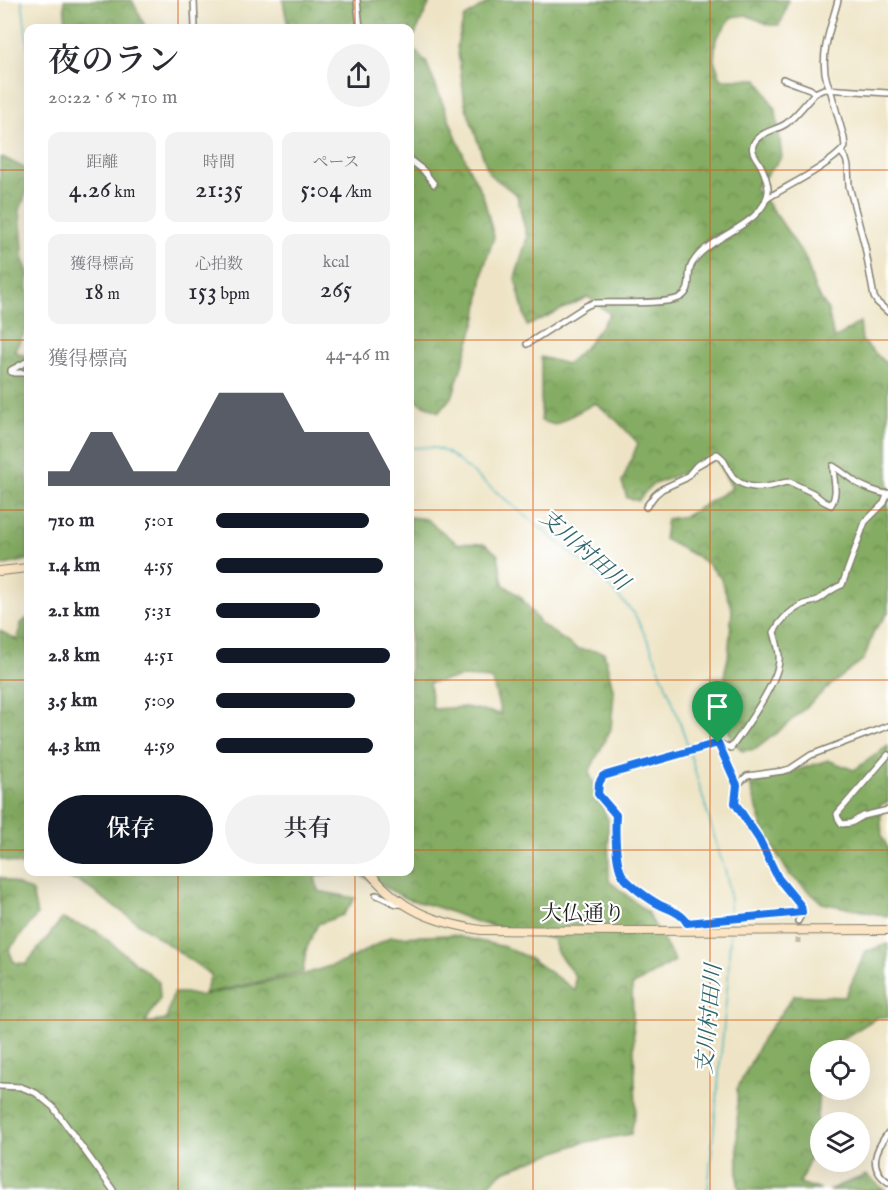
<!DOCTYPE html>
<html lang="ja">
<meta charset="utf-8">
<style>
body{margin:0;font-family:"IM FELL English","Noto Serif JP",serif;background:#f2f2f3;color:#2b2b33;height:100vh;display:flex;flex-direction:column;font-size:22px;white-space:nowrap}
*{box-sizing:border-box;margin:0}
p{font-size:20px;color:#7c7c81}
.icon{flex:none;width:33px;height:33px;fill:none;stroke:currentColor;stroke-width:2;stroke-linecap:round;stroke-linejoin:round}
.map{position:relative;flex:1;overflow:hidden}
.drawer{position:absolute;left:24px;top:24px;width:390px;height:852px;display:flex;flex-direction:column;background:#fff;border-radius:12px;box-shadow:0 6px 24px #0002}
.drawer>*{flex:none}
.controls{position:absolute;left:810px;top:1040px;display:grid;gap:12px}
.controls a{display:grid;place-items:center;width:60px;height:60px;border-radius:50%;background:#fff;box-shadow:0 6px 24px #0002;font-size:30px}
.pin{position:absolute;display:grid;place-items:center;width:51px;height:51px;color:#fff;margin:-62px -26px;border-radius:50% 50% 50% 0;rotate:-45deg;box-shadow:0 0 6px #0007}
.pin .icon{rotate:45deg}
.round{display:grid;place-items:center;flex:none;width:63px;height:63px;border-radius:32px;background:#f2f2f3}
.head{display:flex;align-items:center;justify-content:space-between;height:102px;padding:0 24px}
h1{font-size:33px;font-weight:600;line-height:45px}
.figures{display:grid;grid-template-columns:repeat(3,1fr);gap:9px;height:102px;padding:6px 24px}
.figures div{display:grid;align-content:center;border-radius:12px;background:#f2f2f3;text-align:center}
.figures b{font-size:26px;font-weight:600}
.figures small{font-size:16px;font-weight:400}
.figures p{font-size:16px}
.chart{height:168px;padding:12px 24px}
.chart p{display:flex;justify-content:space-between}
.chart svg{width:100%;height:108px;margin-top:6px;fill:#111827;opacity:.7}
.action{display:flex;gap:12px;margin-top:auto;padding:12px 24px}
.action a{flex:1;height:69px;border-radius:36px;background:#111827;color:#fff;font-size:24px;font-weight:600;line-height:69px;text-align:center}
.action a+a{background:#f2f2f3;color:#2b2b33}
ul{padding:0 24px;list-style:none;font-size:20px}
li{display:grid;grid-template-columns:96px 72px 1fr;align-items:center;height:45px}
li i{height:15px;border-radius:8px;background:#111827}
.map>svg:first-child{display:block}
</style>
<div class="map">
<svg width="888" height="1190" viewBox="0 0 888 1190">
<defs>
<pattern id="forest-crowns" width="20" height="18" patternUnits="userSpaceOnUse" patternTransform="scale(1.5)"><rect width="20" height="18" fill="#84ac62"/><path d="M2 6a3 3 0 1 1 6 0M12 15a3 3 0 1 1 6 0" fill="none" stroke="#6b8b50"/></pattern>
</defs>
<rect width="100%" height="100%" fill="#fff"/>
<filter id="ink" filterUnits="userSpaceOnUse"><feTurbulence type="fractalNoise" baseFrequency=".0167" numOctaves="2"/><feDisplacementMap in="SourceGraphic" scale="12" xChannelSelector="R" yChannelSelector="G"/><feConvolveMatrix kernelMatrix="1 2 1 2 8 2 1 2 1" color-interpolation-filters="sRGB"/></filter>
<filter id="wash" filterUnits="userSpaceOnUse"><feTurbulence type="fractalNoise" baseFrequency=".008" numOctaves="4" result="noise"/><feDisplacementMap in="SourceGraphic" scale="24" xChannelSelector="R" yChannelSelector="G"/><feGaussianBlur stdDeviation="1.35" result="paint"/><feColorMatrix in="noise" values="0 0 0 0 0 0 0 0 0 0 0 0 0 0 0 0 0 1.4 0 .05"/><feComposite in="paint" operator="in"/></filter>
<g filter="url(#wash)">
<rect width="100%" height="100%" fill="#eee4c5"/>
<g fill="url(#forest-crowns)" stroke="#50643f" stroke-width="1.5" fill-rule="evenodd">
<path d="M64,0h68l14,28h-80z"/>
<path d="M283,0h148l-21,45 16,17 43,106 14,27 11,42 -10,30 -7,50 -24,78 -14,17 -29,-14v-151l1,-1 -1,-12v-206h-122z"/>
<path d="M491,0h297l-5,18 -4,7h-9l-24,-10 -14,2 -16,22 -2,21 7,19h37l18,32 6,46 -27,31 23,29 28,42 9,31 13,20 6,29 26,-17 2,19 26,24v248l-14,18 -10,28 -33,26 -47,42 -28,22 -14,2 -10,-11 -5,-13 -2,-57 3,-12 4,-48 -12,-33 -11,-12 -13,-9 -32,-17 3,-20 19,-3 46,-28 -16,-29 -66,27 -12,15 -11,-3 -5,-16 16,-39 -22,-23 -21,-17 -40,22 -14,-4v-64l26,7 21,-20 22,-30 -22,-17 -61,29 -12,-48 12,-40 -10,-43 -28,-21 -24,-70 -8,-59 7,-27z"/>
<path d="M2,157l26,13v18l-8,22 4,52 4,11v54l-14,24 14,6v203l-28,6v-408z"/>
<path d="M410,517l16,2 31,24 28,1 13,11 5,29 18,13 20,27 36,25 27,3 10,41 -3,36 -22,43 19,48 1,61 38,31 28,49 -43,25 4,123 -5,25 -50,9 -77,28 -22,19h-482v-313l32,14 5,24 -28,35 5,12 12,2 36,-45 34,12 63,51 1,16 -15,25 21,-3 7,-27h12l14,3 106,-22 41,-13 44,-24 62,-2 53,12 26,12 44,31v-14l-18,-24 -4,-13 -74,-16 -39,-15 -32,-9 -54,-27 -39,4 3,15 37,7 -12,17 -25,9 -12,26 -3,22 -99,22 7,-19 -131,-93 -38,-10h368zM463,677l29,2 9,35 -36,-7 -32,2 -4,-26z"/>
<path d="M28,618v249l-28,-8v-229l2,2 15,8 4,-17z"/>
<path d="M888,746v56l-8,3 2,32 6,11v68l-66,-13 -33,-29 -25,-42 -14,-47 78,-25 26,10z"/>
<path d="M888,944v74l-10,-1 -41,25 -3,8h-14v37l-1,4 -4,54 -15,38 21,7h-81l-2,-5 -1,-96 26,-51 31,-43 51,2 21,-46z"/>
<path d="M866,1175l19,15h-57z"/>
</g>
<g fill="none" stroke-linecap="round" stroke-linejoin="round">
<g stroke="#3fb0b9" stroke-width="1.5">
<path d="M22,0l6,50"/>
<path d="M410,448c17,-1 26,-3 41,7l147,120 36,38 16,32 23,58 12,34 35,119c10,22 11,48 10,71"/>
<path d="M708,1190l20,-209 2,-46"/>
</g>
</g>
</g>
<g filter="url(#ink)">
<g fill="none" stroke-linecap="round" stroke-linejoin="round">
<path stroke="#c4bca3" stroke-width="5" stroke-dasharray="5 2.5" stroke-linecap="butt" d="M798,943v-22"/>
<defs>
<g id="street">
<path d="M194,0l1,28"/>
<path d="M357,0l3,28"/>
<path d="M783,79l27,10 5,4"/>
<path d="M841,152l5,7 2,7 1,20 16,61 9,50 3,5 11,10"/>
<path d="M410,160l13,10 11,14"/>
<path d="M766,199c23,-14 63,-33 79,-52l-1,-9 -14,-49c-14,-28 1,-61 8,-89"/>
<path d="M527,344l59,-38 7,-3c20,-1 70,2 86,-5 15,-7 7,-21 12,-32 1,-3 3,-5 5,-8 19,-24 68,-34 72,-66 1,-7 -4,-20 -7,-26 -4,-8 -13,-16 -6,-25 7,-10 23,-11 32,-18 10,-8 19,-20 28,-30l9,-4 64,4"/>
<path d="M28,361l-17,9v2l3,1h14"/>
<path d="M646,507l9,-12 7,-6 24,-11 10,-12 21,-12c9,5 10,17 17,24 8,9 25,11 37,8 6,-1 12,-4 19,-4l23,11 10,8 8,4c8,-13 2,-25 2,-39 7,4 14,10 21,15 6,5 25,12 33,13"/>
<path d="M718,743l19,42 -2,18 24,36 19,39 23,28 1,7 -4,8"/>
<path d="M888,755l-51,59 1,4 4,6 9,-1 12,-7 25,-6"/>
<path d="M737,785l10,-9 36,-5 7,-2 21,-14 77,-29"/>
<path d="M376,895c10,2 17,11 28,9"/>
<path d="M687,923l115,-10"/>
<path d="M689,930l-2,-10 -7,-5 -29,-14 -27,-24 -6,-18 -3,-28 1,-16 -18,-21 1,-11 4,-7 115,-33 13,5c13,-18 48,-68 48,-88 1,-9 -3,-20 -5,-28 6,-12 16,-21 28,-27 6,-3 14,-3 19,-7 7,-5 12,-10 21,-13l23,-63 19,-19 4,-10"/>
<path d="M0,1086l21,1 15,6 17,14 60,83"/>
<path d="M888,1133c-12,16 -21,34 0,49"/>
</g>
<g id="secondary">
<path d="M0,571l28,-3"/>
<path d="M369,872c32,38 63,50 112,58l143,1 264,-1"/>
</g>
</defs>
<use href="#street" stroke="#858070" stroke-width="8"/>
<use href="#secondary" stroke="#858070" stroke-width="10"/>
<use href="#street" stroke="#fff" stroke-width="5"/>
<use href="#secondary" stroke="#fce5c4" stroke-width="8"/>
</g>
</g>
<g fill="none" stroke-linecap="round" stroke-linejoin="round" filter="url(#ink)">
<defs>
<path id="route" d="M718,743l19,42 -2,18 24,36 19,39 23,28 1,6 -115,11c-5,-10 -17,-13 -27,-18 -10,-5 -31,-20 -37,-29 -8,-11 -8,-47 -7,-61l-18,-21 1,-11 4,-7z"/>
</defs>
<use href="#route" stroke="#fff" stroke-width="12"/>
<use href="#route" stroke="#1a73e8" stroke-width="8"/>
</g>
<path fill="none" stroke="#de560d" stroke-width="1.5" stroke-opacity="0.55" d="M178,0v28M355,0v28M533,0v1190M710,0v1190M0,170h28M410,170h478M0,340h28M410,340h478M0,510h28M410,510h478M0,680h28M410,680h478M0,850h28M410,850h478M178,872v318M355,872v318M0,1020h888"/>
<g text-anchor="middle" stroke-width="4.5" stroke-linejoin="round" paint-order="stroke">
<g font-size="21" fill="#1c1c1c" stroke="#fff">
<text x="583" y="920">大仏通り</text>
</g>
<g font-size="22" font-style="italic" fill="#2e666a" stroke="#fff">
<text transform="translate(585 549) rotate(41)" y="8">支川村田川</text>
<text transform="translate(708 1019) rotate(-85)" y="8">支川村田川</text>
</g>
</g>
</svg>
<div class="controls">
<a><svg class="icon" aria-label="locate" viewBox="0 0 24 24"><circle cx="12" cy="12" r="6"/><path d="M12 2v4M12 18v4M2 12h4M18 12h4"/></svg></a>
<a><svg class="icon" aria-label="layers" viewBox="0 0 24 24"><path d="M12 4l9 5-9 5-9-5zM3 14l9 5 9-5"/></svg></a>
</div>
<div class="pin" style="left:718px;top:743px;background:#1e9e55"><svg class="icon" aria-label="arrive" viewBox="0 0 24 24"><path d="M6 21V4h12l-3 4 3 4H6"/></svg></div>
<section class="drawer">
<div class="head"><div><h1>夜のラン</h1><p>20:22 · 6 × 710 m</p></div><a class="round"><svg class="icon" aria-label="share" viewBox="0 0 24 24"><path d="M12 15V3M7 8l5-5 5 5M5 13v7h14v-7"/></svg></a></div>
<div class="figures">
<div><p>距離</p><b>4.26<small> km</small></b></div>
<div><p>時間</p><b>21:35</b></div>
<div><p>ペース</p><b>5:04<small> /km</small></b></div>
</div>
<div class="figures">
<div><p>獲得標高</p><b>18<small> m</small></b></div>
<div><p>心拍数</p><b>153<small> bpm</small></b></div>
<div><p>kcal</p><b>265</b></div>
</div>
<div class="chart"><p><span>獲得標高</span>44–46 m</p>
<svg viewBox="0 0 160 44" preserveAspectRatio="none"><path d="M0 44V38L10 38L20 22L30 22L40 38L50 38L60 38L70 22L80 6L90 6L100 6L110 6L120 22L130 22L140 22L150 22L160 38V44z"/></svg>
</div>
<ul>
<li><b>710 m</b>5:01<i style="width:88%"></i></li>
<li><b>1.4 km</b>4:55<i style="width:96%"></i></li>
<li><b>2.1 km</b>5:31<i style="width:60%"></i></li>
<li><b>2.8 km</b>4:51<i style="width:100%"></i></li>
<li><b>3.5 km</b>5:09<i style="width:80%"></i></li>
<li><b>4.3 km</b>4:59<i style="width:90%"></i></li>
</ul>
<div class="action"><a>保存</a><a>共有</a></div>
</section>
</div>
